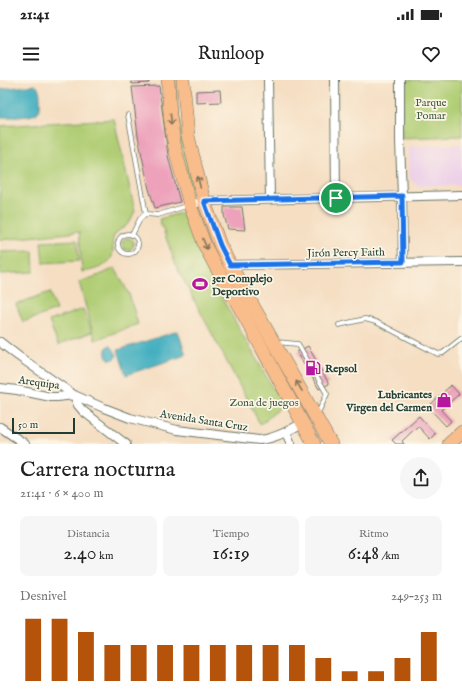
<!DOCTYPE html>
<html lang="es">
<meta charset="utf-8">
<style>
body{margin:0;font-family:"IM FELL English",serif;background:#f6f6f6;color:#222;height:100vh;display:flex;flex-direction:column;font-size:15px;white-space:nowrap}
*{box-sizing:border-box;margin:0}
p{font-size:13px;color:#767676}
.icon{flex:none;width:22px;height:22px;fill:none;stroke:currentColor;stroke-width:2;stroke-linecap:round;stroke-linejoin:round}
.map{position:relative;height:364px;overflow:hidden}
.details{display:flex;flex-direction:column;background:#fff;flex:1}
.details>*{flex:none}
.scale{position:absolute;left:12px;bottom:10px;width:63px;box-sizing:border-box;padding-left:4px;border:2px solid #1f3d34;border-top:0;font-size:11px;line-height:14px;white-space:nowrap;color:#1f3d34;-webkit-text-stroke:3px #fcf5e5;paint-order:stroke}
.pin{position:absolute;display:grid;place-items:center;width:34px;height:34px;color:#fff;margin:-17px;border:2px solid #fff;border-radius:50%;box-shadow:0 1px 4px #0007}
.round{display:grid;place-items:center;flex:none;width:42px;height:42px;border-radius:21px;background:#f6f6f6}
.headline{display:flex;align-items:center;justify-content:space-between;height:68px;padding:0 20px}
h1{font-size:22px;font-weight:600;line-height:30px}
.figures{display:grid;grid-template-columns:repeat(3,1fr);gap:6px;height:68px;padding:4px 20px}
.figures div{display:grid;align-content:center;border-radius:8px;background:#f6f6f6;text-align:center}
.figures b{font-size:20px;font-weight:600}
.figures small{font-size:11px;font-weight:400}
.figures p{font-size:11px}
.chart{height:112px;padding:8px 20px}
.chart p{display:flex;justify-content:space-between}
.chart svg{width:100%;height:72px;margin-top:4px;stroke:#b45309;stroke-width:6}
.status{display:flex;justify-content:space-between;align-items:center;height:28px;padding:0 20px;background:#fff;direction:ltr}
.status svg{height:11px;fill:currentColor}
header{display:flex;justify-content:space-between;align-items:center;height:52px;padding:0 20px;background:#fff;font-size:18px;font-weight:600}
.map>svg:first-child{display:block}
</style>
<div class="status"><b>21:41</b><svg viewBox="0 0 49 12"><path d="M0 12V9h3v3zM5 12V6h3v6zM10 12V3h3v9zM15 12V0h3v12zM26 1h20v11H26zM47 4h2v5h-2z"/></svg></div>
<header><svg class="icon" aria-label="menu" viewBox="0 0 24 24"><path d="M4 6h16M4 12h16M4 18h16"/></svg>Runloop<svg class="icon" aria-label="heart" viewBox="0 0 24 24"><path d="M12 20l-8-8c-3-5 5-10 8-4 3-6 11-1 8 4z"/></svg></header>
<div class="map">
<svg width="462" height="364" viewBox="0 0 462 364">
<rect width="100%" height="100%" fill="#fcf5e5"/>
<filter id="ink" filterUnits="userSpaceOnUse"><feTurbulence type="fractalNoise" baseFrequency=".025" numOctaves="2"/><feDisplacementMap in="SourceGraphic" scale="8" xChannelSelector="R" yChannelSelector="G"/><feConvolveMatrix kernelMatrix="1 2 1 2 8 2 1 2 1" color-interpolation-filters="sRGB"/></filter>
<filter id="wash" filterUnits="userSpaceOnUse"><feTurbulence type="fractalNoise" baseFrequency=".012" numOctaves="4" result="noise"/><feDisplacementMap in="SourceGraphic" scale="16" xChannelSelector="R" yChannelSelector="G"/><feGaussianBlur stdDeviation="0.9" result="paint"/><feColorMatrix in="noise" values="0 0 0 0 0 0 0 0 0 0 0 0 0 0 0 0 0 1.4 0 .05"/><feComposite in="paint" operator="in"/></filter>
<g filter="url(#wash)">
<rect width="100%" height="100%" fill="#f5dec2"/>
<path fill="#edd0e9" d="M462,64v41l-44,1 -8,-7 -1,-32z"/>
<g fill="#b0cd74" stroke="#688554">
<path d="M174,0h2c2,37 8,73 17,108l-3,1 -6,-23 -8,-48z"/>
<path d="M402,0h60v56l-60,2z"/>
<path d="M114,39l21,92c-3,6 -5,11 -10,16 -4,2 -8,4 -10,8 -4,5 -2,9 -2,15 0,16 -18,20 -31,22l-3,-40 -79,8v-114z"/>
<path d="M184,132l18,47 21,41 60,106 -23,18 -83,-156 -12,-33 -6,-16z"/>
<circle cx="128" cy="164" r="6"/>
<path d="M77,160l2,21 -36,2 -2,-21z"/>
<path d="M33,171l1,21 -34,2v-22z"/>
<path d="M115,188l14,26 9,30 -43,16 -16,-58 21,-7z"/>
<path d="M50,212l6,18 -33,12 -7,-18z"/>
<path d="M83,229l9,23 -34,13 -9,-24z"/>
</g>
<g fill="#41aebf" stroke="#30767a">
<path d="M35,5c5,3 5,8 5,14 0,4 1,9 -2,13 -4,6 -30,5 -38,5v-28z"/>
<path d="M178,251l8,24 -60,20 -8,-25z"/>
<path d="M110,265l2,2 5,8c-6,13 -18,-4 -7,-10z"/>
</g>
<g id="blocks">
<g fill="#eda1bb">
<path d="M131,0h18v3l-17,1z"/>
<path d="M159,6l9,70 12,46 -25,6 -6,-19 -7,-33 -4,-20 -6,-49z"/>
<path d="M220,10l1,12 -25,1v-12z"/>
<path d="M224,127h18l3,23 -17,-1 -4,-14z"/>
<path d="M308,266l21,38 -10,5 -22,-37z"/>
<path d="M451,305l8,9 -18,16 10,11 -5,5 -18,-19z"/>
<path d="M419,336l16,18 -5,5 -12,-13 -16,15 2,3h-8l-4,-4z"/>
</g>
</g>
</g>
<g filter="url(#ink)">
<use href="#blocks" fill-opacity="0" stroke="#6a7566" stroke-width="1"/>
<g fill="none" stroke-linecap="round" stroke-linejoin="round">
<defs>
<g id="lane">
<path d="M128,35l18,99"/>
<circle cx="128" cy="164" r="10"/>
<path d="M132,155l8,-16 4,-4 2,-1 12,1 31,-10"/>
<path d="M339,245l26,-6 11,3 62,32 5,-1 19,-15"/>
<path d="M276,262l22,2 29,50 -10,21"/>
</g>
<g id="street">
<path d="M268,0l2,119"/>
<path d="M335,0l1,118"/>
<path d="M400,0v61l2,55 1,66"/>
<path d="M190,125l14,-4 258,-6"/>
<path d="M230,185l232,-3"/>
<path d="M0,262l18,14 56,39 30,13 26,10 47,12 82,10c15,-1 30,-9 43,-17"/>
<path d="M0,308l17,2 34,7h6l17,-2 4,10 5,6 40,31 3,2"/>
<path d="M0,347l25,17"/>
<path d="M286,352l5,12"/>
</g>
<g id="primary">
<path d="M168,0l2,36 5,33 15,56 15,41 11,21 28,48 70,129"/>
<path d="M183,0l5,56 16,65 16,44 10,20 101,179"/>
<path d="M449,364l13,-12"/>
</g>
</defs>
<use href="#lane" stroke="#6a7566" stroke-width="5.5"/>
<use href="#street" stroke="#6a7566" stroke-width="10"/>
<use href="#primary" stroke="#6a7566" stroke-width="14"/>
<use href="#lane" stroke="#fff" stroke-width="4"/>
<use href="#street" stroke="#fff" stroke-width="8"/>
<use href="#primary" stroke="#f9bc8b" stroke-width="13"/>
</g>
<defs><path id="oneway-shaft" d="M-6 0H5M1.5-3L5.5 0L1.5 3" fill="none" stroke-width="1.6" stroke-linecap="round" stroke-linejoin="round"/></defs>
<g stroke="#81765b">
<use href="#oneway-shaft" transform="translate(171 39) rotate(83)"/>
<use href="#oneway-shaft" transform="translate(199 102) rotate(-103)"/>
<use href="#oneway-shaft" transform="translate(205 164) rotate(68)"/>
<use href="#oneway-shaft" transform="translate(299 306) rotate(-120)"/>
</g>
</g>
<g fill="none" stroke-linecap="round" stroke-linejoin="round" filter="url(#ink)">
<defs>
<path id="route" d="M402,116l1,66 -173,3 -10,-20 -16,-44z"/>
</defs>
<use href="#route" stroke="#fff" stroke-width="8"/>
<use href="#route" stroke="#1a73e8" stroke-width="5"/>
</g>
<defs>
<symbol id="stadium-bare" viewBox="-9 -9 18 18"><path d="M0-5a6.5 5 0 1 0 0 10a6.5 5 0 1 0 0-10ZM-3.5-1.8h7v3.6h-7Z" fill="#b5179e" stroke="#fcf5e5" stroke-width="2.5" paint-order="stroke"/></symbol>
<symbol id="fuel-bare" viewBox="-9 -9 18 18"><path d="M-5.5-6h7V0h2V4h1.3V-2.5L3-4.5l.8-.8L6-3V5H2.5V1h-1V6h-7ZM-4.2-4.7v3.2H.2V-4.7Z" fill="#b5179e" stroke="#fcf5e5" stroke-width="2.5" paint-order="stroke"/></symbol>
<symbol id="shop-bare" viewBox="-9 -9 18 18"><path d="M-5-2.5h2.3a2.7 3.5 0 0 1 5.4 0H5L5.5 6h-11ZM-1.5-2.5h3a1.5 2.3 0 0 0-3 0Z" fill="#b5179e" stroke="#fcf5e5" stroke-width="2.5" paint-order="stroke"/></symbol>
</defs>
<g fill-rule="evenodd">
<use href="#stadium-bare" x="189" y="193" width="22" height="22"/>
<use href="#fuel-bare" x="302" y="277" width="22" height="22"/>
<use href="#shop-bare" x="433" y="309" width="22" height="22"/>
</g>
<g text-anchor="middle" stroke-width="3.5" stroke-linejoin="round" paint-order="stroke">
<g font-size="11" fill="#3c5a41" stroke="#fcf5e5">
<text x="431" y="26">Parque<tspan x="431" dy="13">Pomar</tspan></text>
<text x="264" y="326">Zona de juegos</text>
</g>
<g font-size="11" fill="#1f3d34" stroke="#fcf5e5">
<text transform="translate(346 172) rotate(-1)" y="4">Jirón Percy Faith</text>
<text transform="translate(39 302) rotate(8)" y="4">Arequipa</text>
<text transform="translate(204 340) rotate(9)" y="4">Avenida Santa Cruz</text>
</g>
<g font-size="11" font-weight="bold" fill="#1f3d34" stroke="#fcf5e5" text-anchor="start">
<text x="212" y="202">3er Complejo<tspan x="212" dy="13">Deportivo</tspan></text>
<text x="325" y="292">Repsol</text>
<text x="432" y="318" text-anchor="end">Lubricantes<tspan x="432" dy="13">Virgen del Carmen</tspan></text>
</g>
</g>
</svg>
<div class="scale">50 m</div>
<div class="pin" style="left:336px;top:118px;background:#1e9e55"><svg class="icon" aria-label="arrive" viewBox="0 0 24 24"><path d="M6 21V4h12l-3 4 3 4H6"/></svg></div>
</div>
<section class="details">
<div class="headline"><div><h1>Carrera nocturna</h1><p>21:41 · 6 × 400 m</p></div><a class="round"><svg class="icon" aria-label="share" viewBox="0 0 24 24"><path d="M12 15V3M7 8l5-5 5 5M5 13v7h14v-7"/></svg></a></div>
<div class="figures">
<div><p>Distancia</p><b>2.40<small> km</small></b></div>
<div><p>Tiempo</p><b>16:19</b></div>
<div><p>Ritmo</p><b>6:48<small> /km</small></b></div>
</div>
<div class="chart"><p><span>Desnivel</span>249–253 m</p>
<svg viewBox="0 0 160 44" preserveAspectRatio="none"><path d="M5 44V6M15 44V6M25 44V14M35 44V22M45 44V22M55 44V22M65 44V22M75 44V22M85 44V22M95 44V22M105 44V22M115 44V30M125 44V38M135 44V38M145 44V30M155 44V14"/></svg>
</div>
</section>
